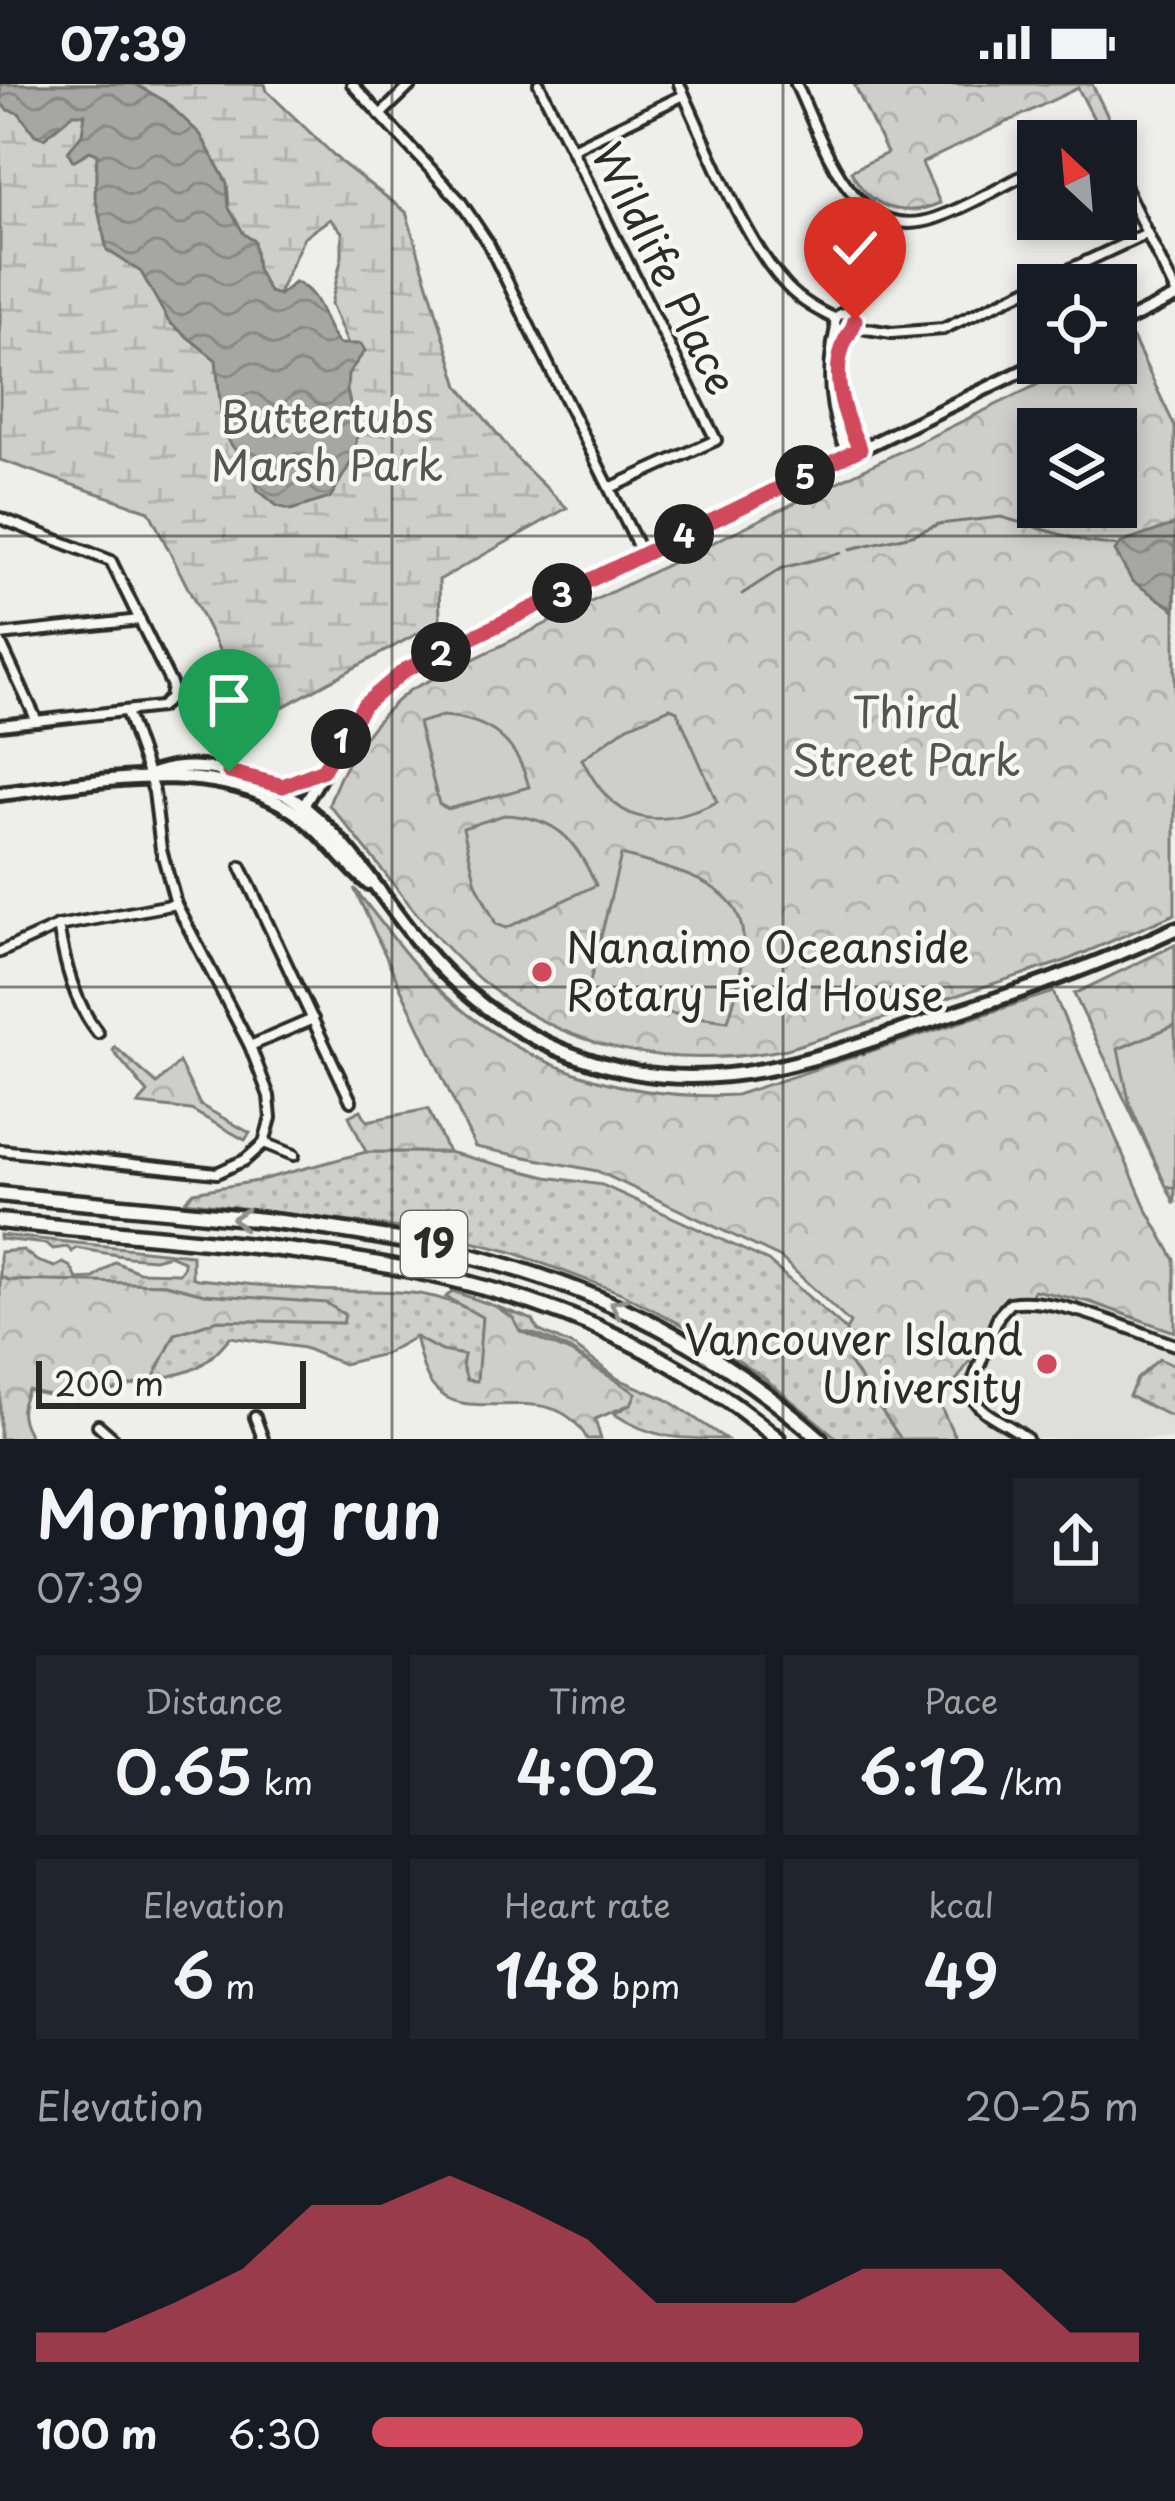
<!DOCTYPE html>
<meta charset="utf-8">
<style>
body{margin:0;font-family:"Playpen Sans",sans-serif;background:#20242c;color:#f1f3f6;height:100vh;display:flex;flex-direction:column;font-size:45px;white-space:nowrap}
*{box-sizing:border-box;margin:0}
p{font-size:39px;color:#9ea1a6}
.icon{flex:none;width:66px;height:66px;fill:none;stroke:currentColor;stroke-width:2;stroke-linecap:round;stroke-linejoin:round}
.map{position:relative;height:1355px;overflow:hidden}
.details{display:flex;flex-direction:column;background:#171b24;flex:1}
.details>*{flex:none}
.needle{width:78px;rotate:334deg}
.controls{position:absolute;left:1017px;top:36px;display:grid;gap:24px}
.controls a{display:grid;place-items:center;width:120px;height:120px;border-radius:0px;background:#171b24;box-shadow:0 6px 18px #0003;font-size:60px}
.scale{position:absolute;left:36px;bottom:30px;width:270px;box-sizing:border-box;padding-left:12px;border:6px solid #2b2b2b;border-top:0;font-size:33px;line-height:42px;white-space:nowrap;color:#2b2b2b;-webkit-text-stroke:9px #f6f6f2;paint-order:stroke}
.pin{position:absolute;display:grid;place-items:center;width:102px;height:102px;color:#fff;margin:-123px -51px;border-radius:50% 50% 50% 0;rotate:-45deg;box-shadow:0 0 12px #0007}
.pin .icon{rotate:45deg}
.km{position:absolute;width:60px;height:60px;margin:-30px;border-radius:50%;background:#222;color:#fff;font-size:33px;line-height:60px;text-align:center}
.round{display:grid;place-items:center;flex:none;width:126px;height:126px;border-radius:0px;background:#20242c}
.summary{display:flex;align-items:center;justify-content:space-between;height:204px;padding:0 36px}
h1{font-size:66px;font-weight:600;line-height:90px}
.stats{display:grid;grid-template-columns:repeat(3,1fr);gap:18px;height:204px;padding:12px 36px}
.stats div{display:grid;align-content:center;border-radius:0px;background:#20242c;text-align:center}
.stats b{font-size:60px;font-weight:600}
.stats small{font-size:33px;font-weight:400}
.stats p{font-size:33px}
.chart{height:336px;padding:24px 36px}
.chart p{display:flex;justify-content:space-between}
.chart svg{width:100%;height:216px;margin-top:12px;fill:#d1495b;opacity:.7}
ul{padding:0 36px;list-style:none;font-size:39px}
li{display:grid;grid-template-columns:192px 144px 1fr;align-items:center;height:90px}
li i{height:30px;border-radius:15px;background:#d1495b}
.status{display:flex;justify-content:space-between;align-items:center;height:84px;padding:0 60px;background:#171b24;direction:ltr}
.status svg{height:33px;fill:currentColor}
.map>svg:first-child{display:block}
</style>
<div class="status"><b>07:39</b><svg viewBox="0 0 49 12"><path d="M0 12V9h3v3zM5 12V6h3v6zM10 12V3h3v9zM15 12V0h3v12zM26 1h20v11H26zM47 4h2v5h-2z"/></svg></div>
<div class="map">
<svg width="1175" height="1355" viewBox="0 0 1175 1355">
<defs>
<pattern id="grass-dots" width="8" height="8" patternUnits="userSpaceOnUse" patternTransform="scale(3)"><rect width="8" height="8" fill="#cececa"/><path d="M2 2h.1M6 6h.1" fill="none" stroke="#b1b1ae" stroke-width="1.8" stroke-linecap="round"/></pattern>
<pattern id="forest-crowns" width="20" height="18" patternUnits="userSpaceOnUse" patternTransform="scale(3)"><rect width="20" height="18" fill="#cececa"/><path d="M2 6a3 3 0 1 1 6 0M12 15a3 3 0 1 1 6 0" fill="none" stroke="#b1b1ae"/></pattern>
<pattern id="wetland-marsh" width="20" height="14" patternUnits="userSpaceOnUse" patternTransform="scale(3)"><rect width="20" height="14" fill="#cececa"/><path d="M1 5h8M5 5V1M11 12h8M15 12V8" fill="none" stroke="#b1b1ae"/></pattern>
<pattern id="water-waves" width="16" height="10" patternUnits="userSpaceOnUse" patternTransform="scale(3)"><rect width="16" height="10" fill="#a6a6a3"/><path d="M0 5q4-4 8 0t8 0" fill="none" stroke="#878785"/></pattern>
</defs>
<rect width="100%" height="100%" fill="#eeeeea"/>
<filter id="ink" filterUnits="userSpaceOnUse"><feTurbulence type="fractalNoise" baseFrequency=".00833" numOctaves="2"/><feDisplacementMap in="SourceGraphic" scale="24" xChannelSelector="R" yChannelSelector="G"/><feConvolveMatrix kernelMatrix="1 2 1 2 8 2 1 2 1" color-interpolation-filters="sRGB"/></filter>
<g filter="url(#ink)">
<path fill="#dededb" d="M1146,1124l29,51v180h-219l-56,-116z"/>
<g fill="url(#grass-dots)" stroke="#7c7c7a" stroke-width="3">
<path d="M366,1068h82l99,25 55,8 166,76 78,69 3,32 52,77h-63l-74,-61 -72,-48 -73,-38 -107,-40 -80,-20 -247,-31 9,-9 63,-11z"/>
<path d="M0,1151l192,20v22l5,2c41,4 81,9 122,11 59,4 110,-7 163,27l-4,65 -11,-1 -5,-16 2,-10 -23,-4 -26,-14 -31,17 -41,10 -39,-16 -74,-11c-26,31 -37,36 -77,42l22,-45 43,-14 124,3 -53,-21 -85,-8 -39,-10 -157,-4 -8,-4v-24l23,-2 14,11 18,6 8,-4 8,4 6,12 17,-1 21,-16 24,10 40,1 5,-7 -1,-5 -14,-6 -15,4 -26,-2 -52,-9 -4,4 -5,-5 -14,2 -6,-5 -47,-5z"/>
<path d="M495,1222l38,14 5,10 37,17 43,32 48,20 60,40c-48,0 -73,0 -112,-25l17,-10 4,-11c-34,-21 -75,-56 -115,-62l-7,-13z"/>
<path d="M1159,1275l16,7v52l-46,-22 8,-17z"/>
</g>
<g fill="url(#forest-crowns)" stroke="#7c7c7a" stroke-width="3" fill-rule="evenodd">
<path d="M854,0h238l18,37 -12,6 -20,-39 -156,75 18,40c-37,16 -71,5 -89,-32l36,-18z"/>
<path d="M1133,254l42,89v487l-110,47 -278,88c-117,23 -233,1 -322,-83 -51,-48 -89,-109 -136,-161 13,-43 46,-88 81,-115l672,-327h34v-17zM1038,345h78v78h-78z"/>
<path d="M354,804c29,36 56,75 90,106 80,74 184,107 292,101l317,-103 93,216 29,52v72l-85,-30 -56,-12 -3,7 -25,1 -12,14 -19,51 -6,-1 -29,43 16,34h-55l-52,-77 -3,-32 4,-7 -69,-65 -184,-87 -122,-24z"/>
<path d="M1175,861v259l-101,-210z"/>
<path d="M115,963l42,37 22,-22 21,43 50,28 -5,7 -54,-30 -53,-6 10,-11 -35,-42z"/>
<path d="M428,1025l20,43h-82l-17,-36 12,-6 6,11z"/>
<path d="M0,1192l8,4 157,4 39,10 122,9 19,12 -2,8 -125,-3 -43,14 -22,45c-41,13 -83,25 -125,11 -10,19 -8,31 4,49h-32z"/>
<path d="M452,1207l43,15 18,12 7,13 50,21 66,41 -5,11 -36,15 6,20h-14c-35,-68 -124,-5 -157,-57 -8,-12 -11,-31 -15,-45l26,14 23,4 -2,10 5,15 10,1 5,-64 -36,-20z"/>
</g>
<path fill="url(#wetland-marsh)" stroke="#7c7c7a" stroke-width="3" fill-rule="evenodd" d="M0,0h265l2,7 75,72 64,49 53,174 59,74 49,48 -128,72 1,41 -161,88 -26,8 -104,-206 -149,-51zM330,135l12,13v24l-11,48 18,43 -20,49 -73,82 -9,-8 -22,-60 79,-173z"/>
<g fill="#cececa" stroke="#7c7c7a" stroke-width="3">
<path d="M670,624l7,3 40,91c-63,30 -103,22 -135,-43l46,-33z"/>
<path d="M442,632c48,3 75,25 87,71l-81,22 -9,-5 -21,-81z"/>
<path d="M504,731c53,2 71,24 92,70l-90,43 -10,-4 -20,-41 -13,-55z"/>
<path d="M621,771c111,30 146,43 107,166l-127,-17 -14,-10z"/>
<path d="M1175,941v163l-9,-2 -36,-81 -12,-56z"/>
</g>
<g fill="url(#water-waves)" stroke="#757573" stroke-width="3">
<path d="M0,0h135l30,17 35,33 27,49 2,25 15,26 10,7 3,28 12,23 10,3 16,-13c28,12 26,42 44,62h22l4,7 -17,23 -1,16 10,46 -4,23 -23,39 -39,12 -14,-4 -19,-16 -8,-21 -27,-35 -7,-74 -47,-38 -28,-50 -34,-22 -12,-54 2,-42 -7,-3 -17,10 -5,-9 14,-18 3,-20h-12l-29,24 -9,-3 -16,-22 -12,-3 -6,-7z"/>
<path d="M1175,440v86l-43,-29 -17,-30 6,-8z"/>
</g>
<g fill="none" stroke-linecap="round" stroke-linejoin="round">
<g stroke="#757573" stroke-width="3">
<path d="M850,465l62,-14 27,-11 62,-7 86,25 31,4"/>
<path d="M742,510l40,-26 59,-15"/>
</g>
<defs>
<g id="minor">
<path d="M352,0l108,117 28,42 154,311"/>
<path d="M539,0l177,356 -106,48"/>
<path d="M679,0c27,57 63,153 104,198 14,17 33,28 53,37"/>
<path d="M796,0c27,57 57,163 140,134 35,-12 69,-34 102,-50"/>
<path d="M380,31l32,-31"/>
<path d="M572,65l112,-54"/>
<path d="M1116,85l59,122"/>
<circle cx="845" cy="239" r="10"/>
<path d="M849,230l35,-95"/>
<path d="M836,243c-10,46 -8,85 12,128"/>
<path d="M855,243l37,6 51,-4 204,-96"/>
<path d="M849,248c-19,39 -7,80 10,117"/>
<path d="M0,434l111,43 61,125 -2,13 -10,8 -160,18"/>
<path d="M0,551l140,-15"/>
<path d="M0,558l37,79"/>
<path d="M241,783l110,234"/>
<path d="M58,842c7,37 16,77 40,107"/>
<path d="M0,868l58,-26 118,-22"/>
<path d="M250,962l63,-27"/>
<path d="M264,1059l30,12"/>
<path d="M0,1066l217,23 28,-13 19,-17 7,-25 -2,-22 -19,-50 -74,-142 -15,-55 -7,-57 -28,-81"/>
<path d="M255,1333l8,22"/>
<path d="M98,1341l16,14"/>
<path d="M1027,1355c-21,-19 -44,-20 -58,-47l30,-77 11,-12c45,-8 122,27 165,42"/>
</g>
<g id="tertiary">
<path d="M1116,242l59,-29"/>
<path d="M301,726l63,-105 41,-35 634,-307"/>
</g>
<g id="secondary">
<path d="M147,692c24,-10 47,-10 72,-6 118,18 154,133 231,207 50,49 115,82 184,95 103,19 197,-19 293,-50 87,-28 165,-54 248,-93"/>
<path d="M274,702l23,-4 26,-12"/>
<path d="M0,710c94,-11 208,-39 293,17 30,20 48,49 75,72"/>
</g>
<g id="trunk">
<path d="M0,1110c307,33 575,27 820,245"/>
<path d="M0,1137c281,31 549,26 778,218"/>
</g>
</defs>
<use href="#minor" stroke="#2b2b2b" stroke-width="16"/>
<use href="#tertiary" stroke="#2b2b2b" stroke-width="18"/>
<use href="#secondary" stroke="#2b2b2b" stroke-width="20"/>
<use href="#trunk" stroke="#2b2b2b" stroke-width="21"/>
<use href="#minor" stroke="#f6f6f2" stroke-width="8"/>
<use href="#tertiary" stroke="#f6f6f2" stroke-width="9"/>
<use href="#secondary" stroke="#f6f6f2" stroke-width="10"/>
<use href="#trunk" stroke="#f6f6f2" stroke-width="12"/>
</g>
<defs><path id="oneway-chevron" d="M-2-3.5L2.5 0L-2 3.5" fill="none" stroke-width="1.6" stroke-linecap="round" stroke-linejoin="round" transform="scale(3)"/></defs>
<g stroke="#90908e">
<use href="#oneway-chevron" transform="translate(240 1135) rotate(-174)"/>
<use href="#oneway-chevron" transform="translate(618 1222) rotate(-155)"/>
</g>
</g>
<g fill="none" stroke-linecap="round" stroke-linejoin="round" filter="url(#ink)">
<defs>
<path id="route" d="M229,688l54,14 40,-16 41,-65 41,-35 455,-221c-15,-30 -29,-70 -17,-103 3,-11 10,-15 12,-26"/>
</defs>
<use href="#route" stroke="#fff" stroke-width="24"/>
<use href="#route" stroke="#d1495b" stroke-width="15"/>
</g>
<path fill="none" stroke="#2b2b2b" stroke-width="3" stroke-opacity="0.55" d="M392,0v1355M783,0v1355M0,452h1175M0,903h1175"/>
<g fill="#d1495b" stroke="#f6f6f2" stroke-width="4.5">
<circle cx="542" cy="888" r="12"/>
<circle cx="1047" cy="1280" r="12"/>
</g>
<g text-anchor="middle" stroke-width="9" stroke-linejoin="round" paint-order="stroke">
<rect fill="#f6f6f2" stroke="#686867" stroke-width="3" x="401" y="1127" width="66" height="66" rx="9"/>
<g font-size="39" font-weight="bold" fill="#2b2b2b">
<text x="434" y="1174">19</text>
</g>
<g font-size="42" fill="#2b2b2b" stroke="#f6f6f2">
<text transform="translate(664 185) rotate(64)" y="15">Wildlife Place</text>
</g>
<g font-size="42" fill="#545453" stroke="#f6f6f2">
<text x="327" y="349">Buttertubs<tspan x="327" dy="48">Marsh Park</tspan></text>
<text x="906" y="644">Third<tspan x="906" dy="48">Street Park</tspan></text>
</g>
<g font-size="42" fill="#2b2b2b" stroke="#f6f6f2" text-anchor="start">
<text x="566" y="879">Nanaimo Oceanside<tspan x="566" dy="48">Rotary Field House</tspan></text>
<text x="1023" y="1271" text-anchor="end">Vancouver Island<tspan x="1023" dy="48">University</tspan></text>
</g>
</g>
</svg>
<div class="controls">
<a><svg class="needle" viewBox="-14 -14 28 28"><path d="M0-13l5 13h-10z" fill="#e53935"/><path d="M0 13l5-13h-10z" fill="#9ea1a6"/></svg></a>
<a><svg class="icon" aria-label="locate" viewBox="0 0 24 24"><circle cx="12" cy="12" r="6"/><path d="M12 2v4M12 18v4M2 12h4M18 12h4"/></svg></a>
<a><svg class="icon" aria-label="layers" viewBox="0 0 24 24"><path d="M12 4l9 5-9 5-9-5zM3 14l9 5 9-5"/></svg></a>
</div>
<div class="scale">200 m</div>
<div class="pin" style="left:229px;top:688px;background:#1e9e55"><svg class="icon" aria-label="arrive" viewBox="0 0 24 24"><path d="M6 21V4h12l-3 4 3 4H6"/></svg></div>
<div class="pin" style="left:855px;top:236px;background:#d93025"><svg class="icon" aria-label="check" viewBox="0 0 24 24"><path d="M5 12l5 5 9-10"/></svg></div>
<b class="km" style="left:341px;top:655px">1</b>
<b class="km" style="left:441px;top:568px">2</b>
<b class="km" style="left:562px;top:509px">3</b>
<b class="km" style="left:684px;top:450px">4</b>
<b class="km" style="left:805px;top:391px">5</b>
</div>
<section class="details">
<div class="summary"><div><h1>Morning run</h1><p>07:39</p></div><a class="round"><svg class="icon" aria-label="share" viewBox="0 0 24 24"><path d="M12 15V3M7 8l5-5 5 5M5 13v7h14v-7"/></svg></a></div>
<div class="stats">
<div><p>Distance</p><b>0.65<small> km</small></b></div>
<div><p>Time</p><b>4:02</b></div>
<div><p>Pace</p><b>6:12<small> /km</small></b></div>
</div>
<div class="stats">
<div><p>Elevation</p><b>6<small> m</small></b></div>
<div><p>Heart rate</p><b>148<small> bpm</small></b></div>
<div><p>kcal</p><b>49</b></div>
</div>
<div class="chart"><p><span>Elevation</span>20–25 m</p>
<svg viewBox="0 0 160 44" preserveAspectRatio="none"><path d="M0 44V38L10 38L20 32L30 25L40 12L50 12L60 6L70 12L80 19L90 32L100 32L110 32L120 25L130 25L140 25L150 38L160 38V44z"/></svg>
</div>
<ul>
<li><b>100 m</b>6:30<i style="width:64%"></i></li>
</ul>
</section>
